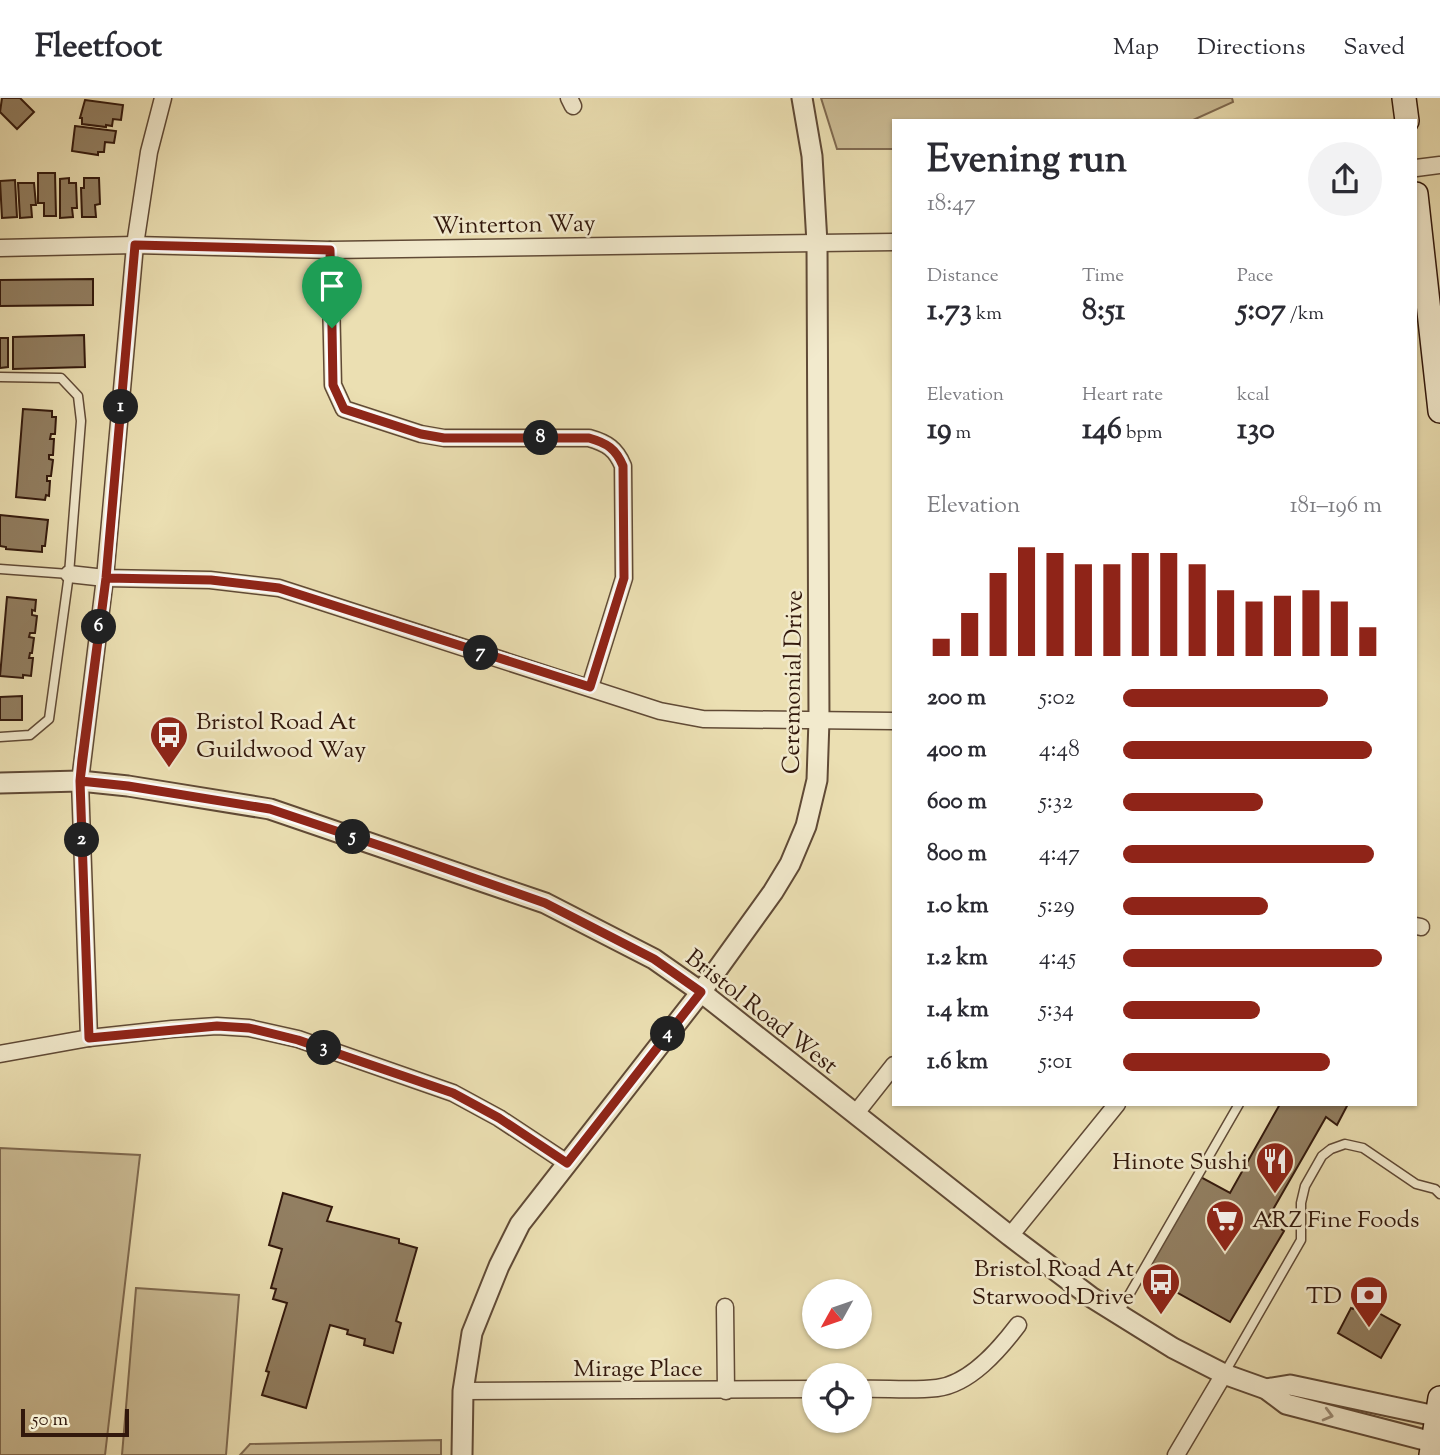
<!DOCTYPE html>
<meta charset="utf-8">
<style>
body{margin:0;font-family:"Sorts Mill Goudy",serif;background:#f2f2f3;color:#2b2b33;height:100vh;display:flex;flex-direction:column;font-size:26px;white-space:nowrap}
*{box-sizing:border-box;margin:0}
p{font-size:23px;color:#7c7c81}
.icon{flex:none;width:38px;height:38px;fill:none;stroke:currentColor;stroke-width:2;stroke-linecap:round;stroke-linejoin:round}
.map{position:relative;flex:1;overflow:hidden}
.sheet{position:absolute;left:892px;top:21px;width:525px;height:987px;display:flex;flex-direction:column;background:#fff;border-radius:0px;box-shadow:0 2px 5px #0004}
.sheet>*{flex:none}
.needle{width:46px;rotate:230deg}
.controls{position:absolute;left:802px;top:1181px;display:grid;gap:14px}
.controls a{display:grid;place-items:center;width:70px;height:70px;border-radius:50%;background:#fff;box-shadow:0 2px 5px #0004;font-size:35px}
.scale{position:absolute;left:21px;bottom:18px;width:108px;box-sizing:border-box;padding-left:7px;border:4px solid #32180c;border-top:0;font-size:19px;line-height:24px;white-space:nowrap;color:#32180c;-webkit-text-stroke:5px #f2eacd;paint-order:stroke}
.pin{position:absolute;display:grid;place-items:center;width:60px;height:60px;color:#fff;margin:-72px -30px;border-radius:50% 50% 50% 0;rotate:-45deg;box-shadow:0 0 7px #0007}
.pin .icon{rotate:45deg}
.km{position:absolute;width:35px;height:35px;margin:-18px;border-radius:50%;background:#222;color:#fff;font-size:19px;line-height:35px;text-align:center}
.round{display:grid;place-items:center;flex:none;width:74px;height:74px;border-radius:37px;background:#f2f2f3}
.headline{display:flex;align-items:center;justify-content:space-between;height:119px;padding:0 35px}
h1{font-size:38px;font-weight:800;line-height:52px}
.metrics{display:grid;grid-template-columns:repeat(3,1fr);gap:10px;height:119px;padding:7px 35px}
.metrics div{display:grid;align-content:center}
.metrics b{font-size:30px;font-weight:800}
.metrics small{font-size:19px;font-weight:400}
.metrics p{font-size:19px}
.chart{height:196px;padding:14px 35px}
.chart p{display:flex;justify-content:space-between}
.chart svg{width:100%;height:126px;margin-top:7px;stroke:#8f2418;stroke-width:6}
ul{padding:0 35px;list-style:none;font-size:23px}
li{display:grid;grid-template-columns:112px 84px 1fr;align-items:center;height:52px}
li i{height:18px;border-radius:9px;background:#8f2418}
header{display:flex;align-items:center;gap:42px;box-sizing:border-box;height:98px;padding:0 35px;background:#fff;border-bottom:2px solid #e1e1e2}
header strong{font-size:33px}
nav{display:flex;gap:38px;margin-inline-start:auto;font-size:24px}
.map>svg:first-child{display:block}
</style>
<header>
<strong>Fleetfoot</strong>
<nav><a>Map</a><a>Directions</a><a>Saved</a></nav>
</header>
<div class="map">
<svg width="1440" height="1357" viewBox="0 0 1440 1357">
<rect width="100%" height="100%" fill="#ebdfb2"/>
<filter id="stains"><feTurbulence type="fractalNoise" baseFrequency=".00286" numOctaves="4"/><feColorMatrix values="0 0 0 0 .2 0 0 0 0 .09 0 0 0 0 .02 0 0 0 .5 -.17"/></filter>
<radialGradient id="worn" r=".72"><stop offset=".6" stop-color="#630" stop-opacity="0"/><stop offset="1" stop-color="#630" stop-opacity=".3"/></radialGradient>
<g fill="#ccbd96" stroke="#7f6a51" stroke-width="2">
<path d="M821,0h411l1,4 -42,19h-297v28h-57z"/>
<path d="M0,1050l140,7 -35,300h-105z"/>
<path d="M136,1190l103,7 -13,160h-104z"/>
<path d="M441,1342v15h-201l10,-11z"/>
</g>
<g fill="#927f62" stroke="#32180c" stroke-width="2">
<path d="M2,0h18l14,14 -17,17 -17,-17z"/>
<path d="M85,2l38,5 -2,15 -8,-1 -1,7 -6,-1v2l-24,-3v-6h-2z"/>
<path d="M75,28l41,5 -2,12 -9,-1 -1,10h-6v3l-26,-4z"/>
<path d="M38,75h17l1,43h-12v-13h-6z"/>
<path d="M69,80v5h7l1,25h-5l1,9 -13,1v-39z"/>
<path d="M84,80h15l1,26 -5,1 1,12h-14l-1,-29h3z"/>
<path d="M15,82l2,37 -15,1 -2,-37z"/>
<path d="M18,85h16l2,22h-5l1,12 -12,1z"/>
<path d="M93,181v26l-93,1v-26z"/>
<path d="M84,237l1,32 -72,2v-32z"/>
<path d="M0,240h8v29l-8,1z"/>
<path d="M23,311l29,2v6h4l-1,17h-4l-1,5h4l-1,16h-4v4l4,1 -2,16h-4v5h3l-1,15 -3,-1 -1,5 -29,-3z"/>
<path d="M0,417l48,5 -3,26h-3v6l-36,-3v-2l-6,-1z"/>
<path d="M7,499l29,3 -1,11 -3,-1v5l5,1 -2,17h-5l-1,4 5,1 -2,15h-2l-1,5h4l-2,18 -8,-1v3l-23,-2z"/>
<path d="M22,598v24h-22v-23z"/>
<path d="M1280,1006h68l-11,21 -11,-8 -59,103 17,11 -54,91 -86,-48 55,-98 31,17z"/>
<path d="M283,1095l49,14 -5,14 72,18v4l18,5 -21,73 5,2 -8,30 -29,-8 1,-6 -18,-5 1,-4 -18,-5 -24,83 -44,-13 7,-23 -3,-1 21,-68 -14,-4 3,-10 -5,-1 11,-39 -13,-4z"/>
<path d="M1357,1203l43,24 -19,33 -43,-25 13,-25 2,1z"/>
</g>
<g fill="none" stroke-linecap="round" stroke-linejoin="round">
<defs>
<g id="service">
<path d="M0,279l61,1 17,18 3,25 -12,153 -20,145 -19,16 -30,2"/>
<path d="M0,471l69,5"/>
<path d="M1118,1216l121,-210"/>
<path d="M1224,1276l77,-134v-37l4,-17 17,-30 9,-7 14,-5 18,4 53,36 19,5 5,5"/>
</g>
<g id="minor">
<path d="M569,0l4,8"/>
<path d="M1416,70l24,-3"/>
<path d="M0,150l135,-3 195,5 564,-8"/>
<path d="M330,152l3,135 11,24 77,25 23,4h145c18,5 27,11 34,28l1,112 -34,109"/>
<path d="M69,476l36,4 105,2 69,8 381,123 43,8 191,2"/>
<path d="M1416,828l5,1"/>
<path d="M89,940l-9,-257 25,-203 30,-333 14,-93 14,-54"/>
<path d="M0,956l89,-16 83,-9 45,-3 32,2 49,11 155,54 46,25 68,45"/>
<path d="M856,1015l38,-48"/>
<path d="M1010,1138l107,-132"/>
<path d="M725,1209l1,84"/>
<path d="M859,1291c25,-1 53,2 78,-1 33,-4 62,-38 81,-63"/>
<path d="M463,1293l351,-2"/>
<path d="M1176,1357l48,-81"/>
</g>
<g id="tertiary">
<path d="M0,685l80,-2 48,5 142,23 275,94 109,56 47,33 309,244 81,61 82,51 51,26 42,15 20,15 154,40"/>
<path d="M1266,1291l24,-4 150,32"/>
<path d="M462,1357l1,-64 9,-58 27,-67 21,-42 181,-232 72,-100 17,-28 16,-38 11,-46 2,-60 -2,-477 -5,-87 -10,-58"/>
</g>
<g id="secondary">
<path d="M1404,0l3,23"/>
<path d="M1416,96l24,217"/>
<path d="M1431,1357l9,-57"/>
</g>
</defs>
<use href="#service" stroke="#604a36" stroke-width="11"/>
<use href="#minor" stroke="#604a36" stroke-width="19"/>
<use href="#tertiary" stroke="#604a36" stroke-width="23"/>
<use href="#secondary" stroke="#32180c" stroke-width="26"/>
<use href="#service" stroke="#f2eacd" stroke-width="8"/>
<use href="#minor" stroke="#f2eacd" stroke-width="16"/>
<use href="#tertiary" stroke="#f2eacd" stroke-width="19"/>
<use href="#secondary" stroke="#f2eacd" stroke-width="23"/>
</g>
<defs><path id="oneway-chevron" d="M-2-3.5L2.5 0L-2 3.5" fill="none" stroke-width="1.6" stroke-linecap="round" stroke-linejoin="round" transform="scale(1.75)"/></defs>
<use stroke="#9c8c76" href="#oneway-chevron" transform="translate(1328 1317) rotate(15)"/>
<g fill="none" stroke-linecap="round" stroke-linejoin="round">
<defs>
<path id="route" d="M332,230l-2,-78 -195,-5 -29,333 -26,203 9,257 128,-12 32,2 49,12 155,53 46,25 68,45 134,-171 -47,-33 -109,-56 -152,-53 -123,-41 -142,-23 -48,-5 2,-22 24,-181 105,2 68,8 311,99 34,-109 -1,-112c-7,-17 -16,-23 -34,-28h-145l-23,-4 -77,-25 -11,-24 -1,-57"/>
</defs>
<use href="#route" stroke="#fff" stroke-width="14"/>
<use href="#route" stroke="#8f2418" stroke-width="9"/>
</g>
<defs>
<symbol id="bus-pin" viewBox="-11 -11 22 30"><path d="M0 17L-7.5 6A9.5 9.5 0 1 1 7.5 6Z" fill="#8f2418" stroke="#f2eacd"/><path d="M-5-6H5V4H4V6H2V4H-2V6H-4V4H-5ZM-3.5-4V0h7V-4ZM-3.5 1.2v1.5H-2V1.2ZM2 1.2v1.5H3.5V1.2Z" fill="#fff"/></symbol>
<symbol id="restaurant-pin" viewBox="-11 -11 22 30"><path d="M0 17L-7.5 6A9.5 9.5 0 1 1 7.5 6Z" fill="#8f2418" stroke="#f2eacd"/><path d="M-5-6h1v4h1v-4h1v4h1v-4h1v5L-1.5 .5V6h-2V.5L-5-1ZM5-6V6H3V1.5H1.5Q1.5-4 5-6Z" fill="#fff"/></symbol>
<symbol id="supermarket-pin" viewBox="-11 -11 22 30"><path d="M0 17L-7.5 6A9.5 9.5 0 1 1 7.5 6Z" fill="#8f2418" stroke="#f2eacd"/><path d="M-6-5.5h2.5l.6 2H6L4.5 2H-2.5L-4.4-4H-6ZM-1.5 3.2a1.3 1.3 0 1 0 .1 0ZM3 3.2a1.3 1.3 0 1 0 .1 0Z" fill="#fff"/></symbol>
<symbol id="bank-pin" viewBox="-11 -11 22 30"><path d="M0 17L-7.5 6A9.5 9.5 0 1 1 7.5 6Z" fill="#8f2418" stroke="#f2eacd"/><path d="M-6-4H6V4H-6ZM0-2.3a2.3 2.3 0 1 0 0 4.6a2.3 2.3 0 1 0 0-4.6Z" fill="#fff"/></symbol>
</defs>
<g fill-rule="evenodd">
<use href="#bus-pin" x="147" y="615" width="44" height="60"/>
<use href="#restaurant-pin" x="1253" y="1041" width="44" height="60"/>
<use href="#supermarket-pin" x="1203" y="1099" width="44" height="60"/>
<use href="#bus-pin" x="1139" y="1162" width="44" height="60"/>
<use href="#bank-pin" x="1347" y="1175" width="44" height="60"/>
</g>
<g text-anchor="middle" stroke-width="5" stroke-linejoin="round" paint-order="stroke">
<g font-size="24" fill="#32180c" stroke="#f2eacd">
<text transform="translate(514 126) rotate(-1)" y="8">Winterton Way</text>
<text transform="translate(792 584) rotate(-89)" y="8">Ceremonial Drive</text>
<text transform="translate(762 913) rotate(38)" y="8">Bristol Road West</text>
<text x="638" y="1278">Mirage Place</text>
</g>
<g font-size="24" fill="#32180c" stroke="#f2eacd" text-anchor="end">
<text x="196" y="631" text-anchor="start">Bristol Road At<tspan x="196" dy="28">Guildwood Way</tspan></text>
<text x="1248" y="1071">Hinote Sushi</text>
<text x="1252" y="1129" text-anchor="start">ARZ Fine Foods</text>
<text x="1134" y="1178">Bristol Road At<tspan x="1134" dy="28">Starwood Drive</tspan></text>
<text x="1342" y="1205">TD</text>
</g>
</g>
<rect width="100%" height="100%" filter="url(#stains)"/>
<rect width="100%" height="100%" fill="url(#worn)"/>
</svg>
<div class="controls">
<a><svg class="needle" viewBox="-14 -14 28 28"><path d="M0-13l5 13h-10z" fill="#e53935"/><path d="M0 13l5-13h-10z" fill="#7c7c81"/></svg></a>
<a><svg class="icon" aria-label="locate" viewBox="0 0 24 24"><circle cx="12" cy="12" r="6"/><path d="M12 2v4M12 18v4M2 12h4M18 12h4"/></svg></a>
</div>
<div class="scale">50 m</div>
<div class="pin" style="left:332px;top:230px;background:#1e9e55"><svg class="icon" aria-label="arrive" viewBox="0 0 24 24"><path d="M6 21V4h12l-3 4 3 4H6"/></svg></div>
<b class="km" style="left:121px;top:309px">1</b>
<b class="km" style="left:82px;top:742px">2</b>
<b class="km" style="left:324px;top:950px">3</b>
<b class="km" style="left:668px;top:936px">4</b>
<b class="km" style="left:353px;top:739px">5</b>
<b class="km" style="left:99px;top:529px">6</b>
<b class="km" style="left:481px;top:555px">7</b>
<b class="km" style="left:541px;top:340px">8</b>
<section class="sheet">
<div class="headline"><div><h1>Evening run</h1><p>18:47</p></div><a class="round"><svg class="icon" aria-label="share" viewBox="0 0 24 24"><path d="M12 15V3M7 8l5-5 5 5M5 13v7h14v-7"/></svg></a></div>
<div class="metrics">
<div><p>Distance</p><b>1.73<small> km</small></b></div>
<div><p>Time</p><b>8:51</b></div>
<div><p>Pace</p><b>5:07<small> /km</small></b></div>
</div>
<div class="metrics">
<div><p>Elevation</p><b>19<small> m</small></b></div>
<div><p>Heart rate</p><b>146<small> bpm</small></b></div>
<div><p>kcal</p><b>130</b></div>
</div>
<div class="chart"><p><span>Elevation</span>181–196 m</p>
<svg viewBox="0 0 160 44" preserveAspectRatio="none"><path d="M5 44V38M15 44V29M25 44V15M35 44V6M45 44V8M55 44V12M65 44V12M75 44V8M85 44V8M95 44V12M105 44V21M115 44V25M125 44V23M135 44V21M145 44V25M155 44V34"/></svg>
</div>
<ul>
<li><b>200 m</b>5:02<i style="width:79%"></i></li>
<li><b>400 m</b>4:48<i style="width:96%"></i></li>
<li><b>600 m</b>5:32<i style="width:54%"></i></li>
<li><b>800 m</b>4:47<i style="width:97%"></i></li>
<li><b>1.0 km</b>5:29<i style="width:56%"></i></li>
<li><b>1.2 km</b>4:45<i style="width:100%"></i></li>
<li><b>1.4 km</b>5:34<i style="width:53%"></i></li>
<li><b>1.6 km</b>5:01<i style="width:80%"></i></li>
</ul>
</section>
</div>
